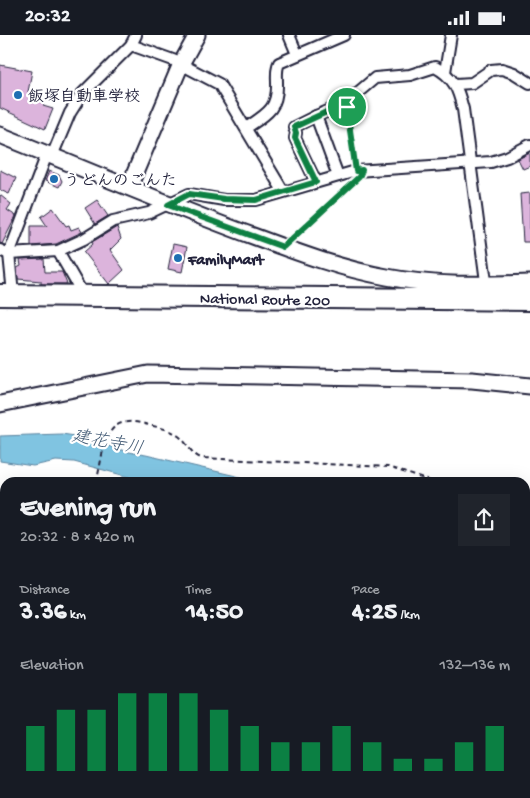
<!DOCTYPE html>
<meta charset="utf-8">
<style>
body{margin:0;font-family:"Gochi Hand","Klee One",sans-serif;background:#20242c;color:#f1f3f6;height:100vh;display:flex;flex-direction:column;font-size:19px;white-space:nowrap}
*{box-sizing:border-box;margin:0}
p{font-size:16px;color:#9ea1a6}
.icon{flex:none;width:28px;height:28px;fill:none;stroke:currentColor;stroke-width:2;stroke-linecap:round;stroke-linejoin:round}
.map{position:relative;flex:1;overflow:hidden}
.panel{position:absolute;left:0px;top:442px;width:530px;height:321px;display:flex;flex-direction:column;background:#171b24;border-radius:15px 15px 0 0;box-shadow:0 5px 20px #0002}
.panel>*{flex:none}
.pin{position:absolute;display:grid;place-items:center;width:42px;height:42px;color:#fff;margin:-21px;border:2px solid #fff;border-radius:50%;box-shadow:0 1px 5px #0007}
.round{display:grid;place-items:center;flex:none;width:52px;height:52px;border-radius:0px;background:#20242c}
.overview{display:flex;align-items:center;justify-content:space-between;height:85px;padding:0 20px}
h1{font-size:28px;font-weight:700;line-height:38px}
.stats{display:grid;grid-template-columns:repeat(3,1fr);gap:8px;height:85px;padding:5px 20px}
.stats div{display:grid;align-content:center}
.stats b{font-size:25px;font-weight:700}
.stats small{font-size:14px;font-weight:400}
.stats p{font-size:14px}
.chart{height:140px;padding:10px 20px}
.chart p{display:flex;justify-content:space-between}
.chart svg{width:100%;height:90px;margin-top:5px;stroke:#0b8043;stroke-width:6}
.status{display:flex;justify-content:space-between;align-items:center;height:35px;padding:0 25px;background:#171b24;direction:ltr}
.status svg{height:14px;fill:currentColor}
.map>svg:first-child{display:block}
</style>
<div class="status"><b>20:32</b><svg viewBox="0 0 49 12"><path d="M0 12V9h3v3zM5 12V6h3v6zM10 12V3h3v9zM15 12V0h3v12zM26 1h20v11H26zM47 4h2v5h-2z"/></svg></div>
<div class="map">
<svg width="530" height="763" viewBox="0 0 530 763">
<rect width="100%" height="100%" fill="#fff"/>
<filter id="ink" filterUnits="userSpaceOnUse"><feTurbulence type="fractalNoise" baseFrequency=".02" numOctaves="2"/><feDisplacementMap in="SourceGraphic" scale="10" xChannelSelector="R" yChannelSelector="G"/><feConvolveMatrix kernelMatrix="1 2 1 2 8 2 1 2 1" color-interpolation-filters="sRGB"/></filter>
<g filter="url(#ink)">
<g fill="#80c4e1" stroke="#5a839f">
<path d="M62,399c29,3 55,18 84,21l116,27h-114l-74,-20 -18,-1 -23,5 -33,-5v-25z"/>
<path d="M525,469l5,1v89h-5z"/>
<path d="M5,550v128l-5,2v-128z"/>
</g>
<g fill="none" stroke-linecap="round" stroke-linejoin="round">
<path stroke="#5a839f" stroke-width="2.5" d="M95,763l19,-4"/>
</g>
<g fill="#dcb4dc" stroke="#22223b">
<path d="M0,30l32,6 -4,21 15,5 -2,5h4l-2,4 10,3 -8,20 -45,-21z"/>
<path d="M530,118v13l-7,3 -5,-10z"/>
<path d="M0,135l16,8 -7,16 -9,-4z"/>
<path d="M49,136l10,4 3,6 -3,6 -14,-6z"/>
<path d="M530,158v49h-7l-3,-48z"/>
<path d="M0,160l11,9 -4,6 9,6 -14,28 -2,-1z"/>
<path d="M97,165l11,16 -13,8 -10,-16z"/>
<path d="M53,173l13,18 3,-1 2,5 8,-3 3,5 -26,12 -25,2v-20h16l-6,-9z"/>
<path d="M117,192l4,12 -11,11 14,20 -15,14 -25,-32 9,-8 -1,-2z"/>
<path d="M173,209l14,3 -5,25 -14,-3z"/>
<path d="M44,224l1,13h17l5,12h-26v-3l-23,-2 -1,-11 4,-2 -1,-6z"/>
</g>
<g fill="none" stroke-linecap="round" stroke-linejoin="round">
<defs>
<g id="street">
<path d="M289,0l8,19"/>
<path d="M131,10l42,15 46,24 64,107"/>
<path d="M445,37l6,-37"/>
<path d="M456,49l16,-1 19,-13 11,-1 12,4 16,10"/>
<path d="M246,93c21,-14 32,-19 31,-45 0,-7 -1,-14 2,-20l65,-28"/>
<path d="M52,121l18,-43 12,-19 49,-49 5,-10"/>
<path d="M338,141l-22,-60 27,-11 32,-27 35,-3 25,-8c19,10 23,22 28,42l24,180"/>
<path d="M316,147l-21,-44 1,-5 -2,-6 22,-11"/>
<path d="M0,215l9,4 49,-3 26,-12 29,-18 36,-8 40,-19 35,6h32l100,-29 135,-9 16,-5 23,-12"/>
<path d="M58,216l26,45"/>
<path d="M13,259l-4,-40 38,-100"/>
<path d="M483,759l2,4"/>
<path d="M358,763l1,-4"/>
</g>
<g id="secondary">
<path d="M0,100c85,34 168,70 253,101 43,16 88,33 134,41 46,9 96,8 143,6"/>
<path d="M129,152l52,-123 16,-29"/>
<path d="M0,369l148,-30 324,6 58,6"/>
<path d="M525,674l5,1"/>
<path d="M58,763l6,-4"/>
</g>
<path id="highway" d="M0,260l530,5"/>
</defs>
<use href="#street" stroke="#22223b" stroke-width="14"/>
<use href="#secondary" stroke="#22223b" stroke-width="19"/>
<use href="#highway" stroke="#22223b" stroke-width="24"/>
<g stroke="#22223b" stroke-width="2" stroke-dasharray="5 4" stroke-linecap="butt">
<path d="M348,77l7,50"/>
<path d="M292,203l62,-56"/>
<path d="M96,448c9,-32 5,-71 49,-59 10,3 23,4 32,11 10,6 13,19 24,23l187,9 48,16"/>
<path d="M525,455l5,1"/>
<path d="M0,520l5,-2"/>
<path d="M525,625l5,1"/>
<path d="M0,742l5,-3"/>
</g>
<use href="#street" stroke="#fff" stroke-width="10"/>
<use href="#secondary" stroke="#fff" stroke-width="15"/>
<use href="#highway" stroke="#fff" stroke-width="20"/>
</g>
</g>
<g fill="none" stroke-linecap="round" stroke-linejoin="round" filter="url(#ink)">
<defs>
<path id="route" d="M346,68l10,68 6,-1 -3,7 -76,70 -115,-42 21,-11 35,5 32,1 60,-18 -21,-44 1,-5 -2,-6z"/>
</defs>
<use href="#route" stroke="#fff" stroke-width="10"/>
<use href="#route" stroke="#0b8043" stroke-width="6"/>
</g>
<g fill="#1f6fb2" stroke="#fff" stroke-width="2">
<circle cx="18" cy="60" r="5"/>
<circle cx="54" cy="144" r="5"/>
<circle cx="178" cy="223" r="5"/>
</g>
<g text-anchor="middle" stroke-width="4.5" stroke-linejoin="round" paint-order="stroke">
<g font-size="16" font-weight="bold" fill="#22223b" stroke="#fff" text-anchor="start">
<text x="28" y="66">飯塚自動車学校</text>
<text x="64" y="150">うどんのごんた</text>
<text x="188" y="229">FamilyMart</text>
</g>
<g font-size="16" fill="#22223b" stroke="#fff">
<text transform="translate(265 263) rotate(1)" y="6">National Route 200</text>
</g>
<g font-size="18" font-style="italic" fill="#435b75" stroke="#fff">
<text transform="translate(108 406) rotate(11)" y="6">建花寺川</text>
</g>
</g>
</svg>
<div class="pin" style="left:347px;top:72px;background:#1e9e55"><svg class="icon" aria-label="arrive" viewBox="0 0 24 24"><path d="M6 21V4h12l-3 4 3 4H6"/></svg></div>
<section class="panel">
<div class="overview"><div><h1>Evening run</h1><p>20:32 · 8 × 420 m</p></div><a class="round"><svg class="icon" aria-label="share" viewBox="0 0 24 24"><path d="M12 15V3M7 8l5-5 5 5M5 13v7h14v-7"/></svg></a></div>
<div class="stats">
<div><p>Distance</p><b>3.36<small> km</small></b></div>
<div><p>Time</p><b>14:50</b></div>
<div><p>Pace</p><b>4:25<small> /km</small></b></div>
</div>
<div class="chart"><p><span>Elevation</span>132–136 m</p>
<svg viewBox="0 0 160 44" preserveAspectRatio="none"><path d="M5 44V22M15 44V14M25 44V14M35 44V6M45 44V6M55 44V6M65 44V14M75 44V22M85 44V30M95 44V30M105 44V22M115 44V30M125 44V38M135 44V38M145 44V30M155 44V22"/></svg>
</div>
</section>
</div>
